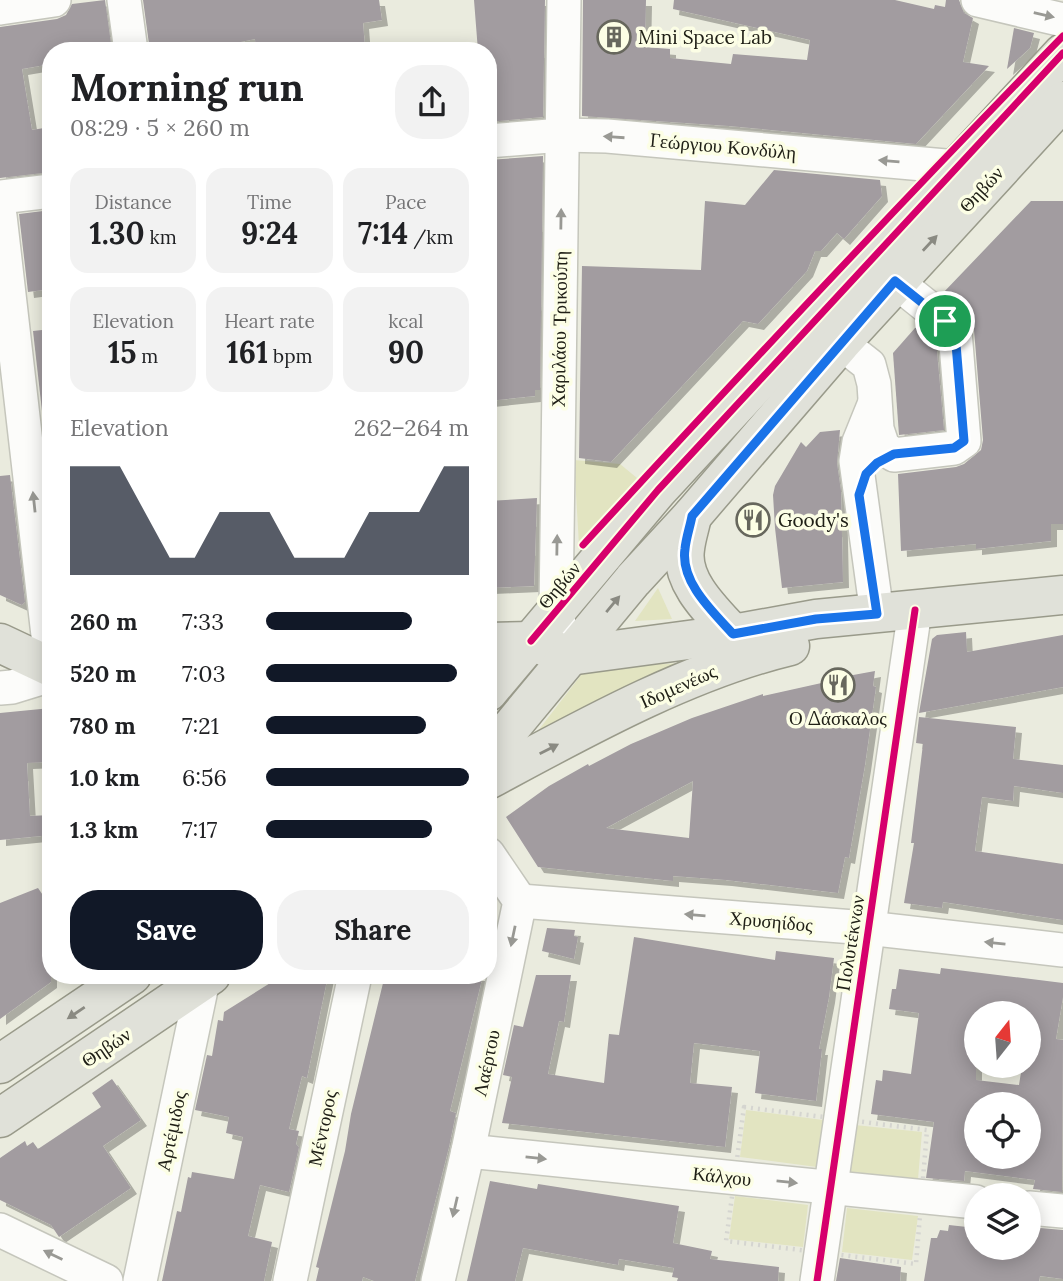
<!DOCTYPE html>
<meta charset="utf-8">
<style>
body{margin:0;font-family:Lora,serif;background:#f2f2f2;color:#202124;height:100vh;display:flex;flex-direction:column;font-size:26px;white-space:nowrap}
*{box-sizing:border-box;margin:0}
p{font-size:23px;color:#757577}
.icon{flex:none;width:38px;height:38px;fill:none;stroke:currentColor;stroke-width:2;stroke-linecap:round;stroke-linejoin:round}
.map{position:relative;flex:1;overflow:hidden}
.drawer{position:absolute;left:42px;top:42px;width:455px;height:942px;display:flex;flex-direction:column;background:#fff;border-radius:28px;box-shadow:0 4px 18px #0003}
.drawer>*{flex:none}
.needle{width:46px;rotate:17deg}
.controls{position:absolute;left:964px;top:1001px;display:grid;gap:14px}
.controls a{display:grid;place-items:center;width:77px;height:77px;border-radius:50%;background:#fff;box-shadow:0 4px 18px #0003;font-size:35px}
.pin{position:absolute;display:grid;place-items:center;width:60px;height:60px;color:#fff;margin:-30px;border:4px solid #fff;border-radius:50%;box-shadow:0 2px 7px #0007}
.round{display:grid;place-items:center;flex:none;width:74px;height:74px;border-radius:28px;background:#f2f2f2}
.summary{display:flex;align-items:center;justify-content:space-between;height:119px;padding:0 28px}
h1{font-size:38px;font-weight:800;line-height:52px}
.figures{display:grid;grid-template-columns:repeat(3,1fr);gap:10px;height:119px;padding:7px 28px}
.figures div{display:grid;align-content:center;border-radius:18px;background:#f2f2f2;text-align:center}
.figures b{font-size:30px;font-weight:800}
.figures small{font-size:19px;font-weight:400}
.figures p{font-size:19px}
.chart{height:196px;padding:14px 28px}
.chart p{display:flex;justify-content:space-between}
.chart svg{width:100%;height:126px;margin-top:7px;fill:#111827;opacity:.7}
.primary-button{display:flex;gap:14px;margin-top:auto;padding:14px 28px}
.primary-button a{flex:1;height:80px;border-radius:28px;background:#111827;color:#fff;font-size:28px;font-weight:800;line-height:80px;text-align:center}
.primary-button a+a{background:#f2f2f2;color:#202124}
ul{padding:0 28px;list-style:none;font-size:23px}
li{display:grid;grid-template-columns:112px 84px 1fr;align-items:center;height:52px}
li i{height:18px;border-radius:9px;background:#111827}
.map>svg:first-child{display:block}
</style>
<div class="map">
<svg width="1063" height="1281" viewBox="0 0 1063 1281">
<defs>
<filter id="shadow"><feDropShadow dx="6" dy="6" stdDeviation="0" flood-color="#0004"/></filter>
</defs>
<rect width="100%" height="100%" fill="#eaebde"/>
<g fill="#e2e4c1">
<path d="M574,460l46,4 17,14 -58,67z"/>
<path d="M658,588l14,31 -37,2z"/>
<path d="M689,663l-155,73 54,-70z"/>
<path d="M746,1110l77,10 -6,47 -77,-10z"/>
<path d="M855,1125l67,7 -4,47 -68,-6z"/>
<path d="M735,1196l73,9 -5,42 -74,-8z"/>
<path d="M847,1208l71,8 -6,44 -70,-8z"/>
</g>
<g fill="#a29ca0" fill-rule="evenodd" filter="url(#shadow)">
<path d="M105,0l7,51h-61v13l-29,5 10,61 12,-2v3h7v41l-51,6v-151l57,-8 9,-4 6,-11z"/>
<path d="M143,0h236l3,20 -19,3 2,25 -26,3h-83l-1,-12 -58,12h-34l-1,-9 -13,2z"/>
<path d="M474,0h71l-2,117 -55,5v-71h-10z"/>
<path d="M583,0h63l-1,47 25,2v9l61,6 2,-10 74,6 3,-20 -137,-31 1,-9h221l39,9 1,-4 10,2 1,-7h13l5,13 9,5 -10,44 26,4 -73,78 -187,-18 -147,-10z"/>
<path d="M1014,28l20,5 -4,15 -23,21z"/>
<path d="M543,156l-3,234h-5v6l-47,5v-241z"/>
<path d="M774,170l106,10 2,16 -38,43 -7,-6 -16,18h-6l-8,20 -49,53 -15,-3 -132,141 -32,-4 3,-192 119,4 4,-69 40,4z"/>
<path d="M1031,201h32v323h-12v17l-75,8v-5l-75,7 -3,-77 58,-7 8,-3 17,-14 2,-10 -9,-110 -5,-11 -27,-25z"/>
<path d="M51,210v79l-23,3 -9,-78z"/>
<path d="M915,328h8l13,12 8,90 -45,5 -6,-82z"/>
<path d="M51,329v81l-9,1 -9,-80z"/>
<path d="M840,430l-3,33 4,28 2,91 -61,6 -7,-60 -2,-33 2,-9 26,-44 5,5 14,-15z"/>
<path d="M10,475l15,127 -3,3 -22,-10v-119z"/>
<path d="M537,498l-3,88 -46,2v-87z"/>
<path d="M966,632l1,20 96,-17v52l-144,26 13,-74 5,-4z"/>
<path d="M875,671l-2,15 3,1 -11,78 -16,93 -4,-1 -7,36 -112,-13 -53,-4v5l-135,-14 -32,-50 43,-31 39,-22 1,2 42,-22 61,-26 71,-24v2l63,-14v-2zM693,781l-4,57 -83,-10z"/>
<path d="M51,708v54l-24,1 3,53 21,-1v20l-51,5v-127z"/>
<path d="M919,717l97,10 -3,32 50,6v28l-49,-7 -1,15 -31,-4 -7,54 88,13v56l-120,-18 -1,6 -38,-5 10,-60h-3l12,-99 -7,-1z"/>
<path d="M38,888l13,19v75l-51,37v-116z"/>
<path d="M547,928l28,2 -1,6 4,1 -4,22 -32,-8z"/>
<path d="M634,937l141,23 1,-9 58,7 -5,39 -10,52h3l-6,52 -61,-8 5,-42 -66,-8 -4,40 42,4 -7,60 -223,-24 10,-46 -9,-2 11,-50 9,2 13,-52h35l-7,47 -5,-1 -11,53 56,9 5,-49 10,1z"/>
<path d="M941,968l122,15v14l-7,42 7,1 -1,152 -29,-3 2,-9 -70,-9 -1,10 -38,-3 8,-56 -63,-8 5,-34 6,1 1,-11 28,4 8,-61 -30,-4 3,-20h4l3,-20 41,5zM976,1013h53v53h-7l-3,19 -43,-5zM976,1104h53v53h-53z"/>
<path d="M283,975h45l-21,103 -5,-2 -13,53 10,2 -3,13 3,3 -10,45 -29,-7 -12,51 24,6 -8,39h-102l15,-70 4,1 7,-35 3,1 1,-6 42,7 9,-42 -17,-4 3,-16 -34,-7 12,-55 5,1 6,-36 5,1 1,-9z"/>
<path d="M385,975h98l-33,136 6,2 -7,34 -34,134h-41l-11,-4 -1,4h-46l3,-13 -3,-1 29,-116 6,-37z"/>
<path d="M112,1079l29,41 -38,26 28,42 -72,49 -8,-12 -51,-25v-42l25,-17 2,5 6,-4 5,7 63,-42 -9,-14z"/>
<path d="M490,1181l47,8 1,-5 141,22 -6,37 39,8 -2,8 69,8 -1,14h-101l1,-3 -6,-1 2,-9 -55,-9 -1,6 -95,-17 -8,33h-48z"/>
<path d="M949,1225l27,3v20h53v-21l34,3v49l-23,-3 -1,5h-115l7,-43h6l3,-8 8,1z"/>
<path d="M840,1258l61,9 -1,14h-64z"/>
</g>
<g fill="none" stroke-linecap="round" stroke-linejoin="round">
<defs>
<g id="minor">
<path d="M124,0l7,51"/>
<path d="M978,0l85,20"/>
<path d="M0,8l54,-8"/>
<path d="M488,141l74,-6 45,1 350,31"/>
<path d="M0,197l51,-6"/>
<path d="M0,216l48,419 3,8"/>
<path d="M841,343l28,22 5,19 3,45 6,18 11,8 60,-7 10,-7 -9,-109 -10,-11 -50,-40"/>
<path d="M874,405l-15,37 -3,19 21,153"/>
<path d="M560,627l-4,-14 8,-613"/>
<path d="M0,688l12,-1 39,-12"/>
<path d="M520,901l347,27 196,22"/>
<path d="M468,1151l508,51"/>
<path d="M1029,1208l34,3"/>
<path d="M0,1230l106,51"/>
<path d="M140,1281l63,-301"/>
<path d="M290,1281l65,-306"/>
<path d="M438,1281l30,-130 52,-250 -32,-47"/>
<path d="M817,1281l98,-671"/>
</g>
<g id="major">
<path d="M692,516c-2,11 -6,22 -7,33 -5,33 28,63 48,85"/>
<path d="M488,642l43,-1 38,15 164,-22 83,-15 247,-24"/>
<path d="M0,643l51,24"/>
<path d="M488,692l170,-202 405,-437"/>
<path d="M488,755l145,-175 59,-64 149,-173 222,-242"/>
<path d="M488,780c93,-50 198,-109 302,-134"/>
<path d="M0,1064l132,-89"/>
<path d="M0,1118l211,-143"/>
</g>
</defs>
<use href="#minor" stroke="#c5c6bc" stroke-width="36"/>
<use href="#major" stroke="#999a8a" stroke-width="41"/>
<path stroke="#d5d5d0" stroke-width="4.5" stroke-dasharray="2 5" stroke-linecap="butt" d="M744,1107l183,23 -11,134 -190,-23z"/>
<use href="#minor" stroke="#fcfcfa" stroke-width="33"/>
<use href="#major" stroke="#e0e1d9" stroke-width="38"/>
<defs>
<g id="cycleway">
<path d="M583,545c158,-172 317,-342 480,-509"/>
<path d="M531,641l127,-151 405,-437"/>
<path d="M817,1281l98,-671"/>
</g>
</defs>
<use href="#cycleway" stroke="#fcfee5" stroke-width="11"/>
<use href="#cycleway" stroke="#d6006c" stroke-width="7"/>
</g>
<defs><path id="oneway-solid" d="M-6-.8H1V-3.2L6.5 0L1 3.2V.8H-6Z" transform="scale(1.75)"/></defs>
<g fill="#999994">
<use href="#oneway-solid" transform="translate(1044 15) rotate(13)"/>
<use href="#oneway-solid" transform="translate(614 137) rotate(-176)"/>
<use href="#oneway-solid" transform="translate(889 161) rotate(-175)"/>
<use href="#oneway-solid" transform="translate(561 219) rotate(-89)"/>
<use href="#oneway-solid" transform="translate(34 502) rotate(-96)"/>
<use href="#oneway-solid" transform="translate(557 545) rotate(-89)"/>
<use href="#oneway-solid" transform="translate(695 915) rotate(-175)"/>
<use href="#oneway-solid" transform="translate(513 936) rotate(102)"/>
<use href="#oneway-solid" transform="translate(995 943) rotate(-174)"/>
<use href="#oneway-solid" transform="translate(536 1158) rotate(6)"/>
<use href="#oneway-solid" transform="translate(787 1182) rotate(6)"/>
<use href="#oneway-solid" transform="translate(455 1207) rotate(103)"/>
<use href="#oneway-solid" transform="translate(53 1255) rotate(-154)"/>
</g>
<g fill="#8a8a82">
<use href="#oneway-solid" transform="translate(930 243) rotate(-47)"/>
<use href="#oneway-solid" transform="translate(613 604) rotate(-50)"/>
<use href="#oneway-solid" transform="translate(549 749) rotate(-27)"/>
<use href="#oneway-solid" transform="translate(76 1013) rotate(146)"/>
</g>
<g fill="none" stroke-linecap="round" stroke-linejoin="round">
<defs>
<path id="route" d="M895,281l50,40 10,11 9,109 -10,7 -60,6 -17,9 -11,11 -7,21 18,119 -61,5 -83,15c-20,-22 -53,-52 -48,-85 1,-11 5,-22 7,-33z"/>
</defs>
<use href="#route" stroke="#fff" stroke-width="14"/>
<use href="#route" stroke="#1a73e8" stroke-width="9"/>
</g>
<defs>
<symbol id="building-ring" viewBox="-11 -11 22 22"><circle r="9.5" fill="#fcfee5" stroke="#67675d" stroke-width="1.5"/><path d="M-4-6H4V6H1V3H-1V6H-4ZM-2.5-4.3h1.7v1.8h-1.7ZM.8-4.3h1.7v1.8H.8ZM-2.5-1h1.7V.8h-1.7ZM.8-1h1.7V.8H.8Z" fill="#67675d"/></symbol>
<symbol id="restaurant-ring" viewBox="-11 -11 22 22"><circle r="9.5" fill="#fcfee5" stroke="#67675d" stroke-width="1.5"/><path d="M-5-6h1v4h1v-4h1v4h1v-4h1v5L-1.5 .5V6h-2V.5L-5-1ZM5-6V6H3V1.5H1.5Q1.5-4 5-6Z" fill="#67675d"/></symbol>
</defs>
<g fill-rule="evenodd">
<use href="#building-ring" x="595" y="18" width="38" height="38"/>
<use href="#restaurant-ring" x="734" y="501" width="38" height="38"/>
<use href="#restaurant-ring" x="819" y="666" width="38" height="38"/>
</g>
<g text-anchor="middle" stroke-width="7" stroke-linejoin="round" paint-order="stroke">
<g font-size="19" fill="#202017" stroke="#fcfee5" text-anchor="start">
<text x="638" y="44">Mini Space Lab</text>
<text x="778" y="527">Goody's</text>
<text x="838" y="725" text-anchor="middle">Ο Δάσκαλος</text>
</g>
<g font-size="19" fill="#202017" stroke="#fcfee5">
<text transform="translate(723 146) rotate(5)" y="7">Γεώργιου Κονδύλη</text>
<text transform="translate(981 189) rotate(-47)" y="7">Θηβών</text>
<text transform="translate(559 329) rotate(-89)" y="7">Χαριλάου Τρικούπη</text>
<text transform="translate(559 585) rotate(-50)" y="7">Θηβών</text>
<text transform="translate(678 686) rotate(-24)" y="7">Ιδομενέως</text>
<text transform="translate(771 921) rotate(5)" y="7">Χρυσηίδος</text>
<text transform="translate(850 943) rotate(-81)" y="7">Πολυτέκνων</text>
<text transform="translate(106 1047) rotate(-34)" y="7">Θηβών</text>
<text transform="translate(486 1063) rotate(-78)" y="7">Λαέρτου</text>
<text transform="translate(322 1128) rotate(-78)" y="7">Μέντορος</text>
<text transform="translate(171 1131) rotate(-78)" y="7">Αρτέμιδος</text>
<text transform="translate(722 1176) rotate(6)" y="7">Κάλχου</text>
</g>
</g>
</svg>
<div class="controls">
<a><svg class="needle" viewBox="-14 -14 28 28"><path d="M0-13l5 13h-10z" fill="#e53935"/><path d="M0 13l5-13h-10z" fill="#757577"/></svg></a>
<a><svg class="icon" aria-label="locate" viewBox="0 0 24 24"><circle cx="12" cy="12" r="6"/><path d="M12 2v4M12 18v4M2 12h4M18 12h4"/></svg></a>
<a><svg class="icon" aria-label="layers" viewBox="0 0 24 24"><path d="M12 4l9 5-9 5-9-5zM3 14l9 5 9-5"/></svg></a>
</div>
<div class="pin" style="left:945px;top:321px;background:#1e9e55"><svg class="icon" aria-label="arrive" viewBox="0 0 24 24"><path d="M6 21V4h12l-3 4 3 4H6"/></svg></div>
<section class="drawer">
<div class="summary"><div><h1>Morning run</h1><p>08:29 · 5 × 260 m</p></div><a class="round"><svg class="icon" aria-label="share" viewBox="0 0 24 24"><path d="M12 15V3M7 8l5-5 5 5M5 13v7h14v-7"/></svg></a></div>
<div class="figures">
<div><p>Distance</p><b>1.30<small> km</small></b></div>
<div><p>Time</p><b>9:24</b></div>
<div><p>Pace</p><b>7:14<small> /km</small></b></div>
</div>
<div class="figures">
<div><p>Elevation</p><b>15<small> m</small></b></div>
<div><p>Heart rate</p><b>161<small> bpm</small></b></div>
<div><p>kcal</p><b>90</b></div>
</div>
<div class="chart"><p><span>Elevation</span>262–264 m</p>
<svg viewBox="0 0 160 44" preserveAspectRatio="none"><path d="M0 44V6L10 6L20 6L30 22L40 38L50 38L60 22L70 22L80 22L90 38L100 38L110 38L120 22L130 22L140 22L150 6L160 6V44z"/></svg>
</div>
<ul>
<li><b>260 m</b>7:33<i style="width:72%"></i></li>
<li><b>520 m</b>7:03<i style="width:94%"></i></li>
<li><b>780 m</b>7:21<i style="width:79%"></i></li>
<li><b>1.0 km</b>6:56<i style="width:100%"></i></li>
<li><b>1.3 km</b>7:17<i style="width:82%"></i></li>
</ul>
<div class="primary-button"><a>Save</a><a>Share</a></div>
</section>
</div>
